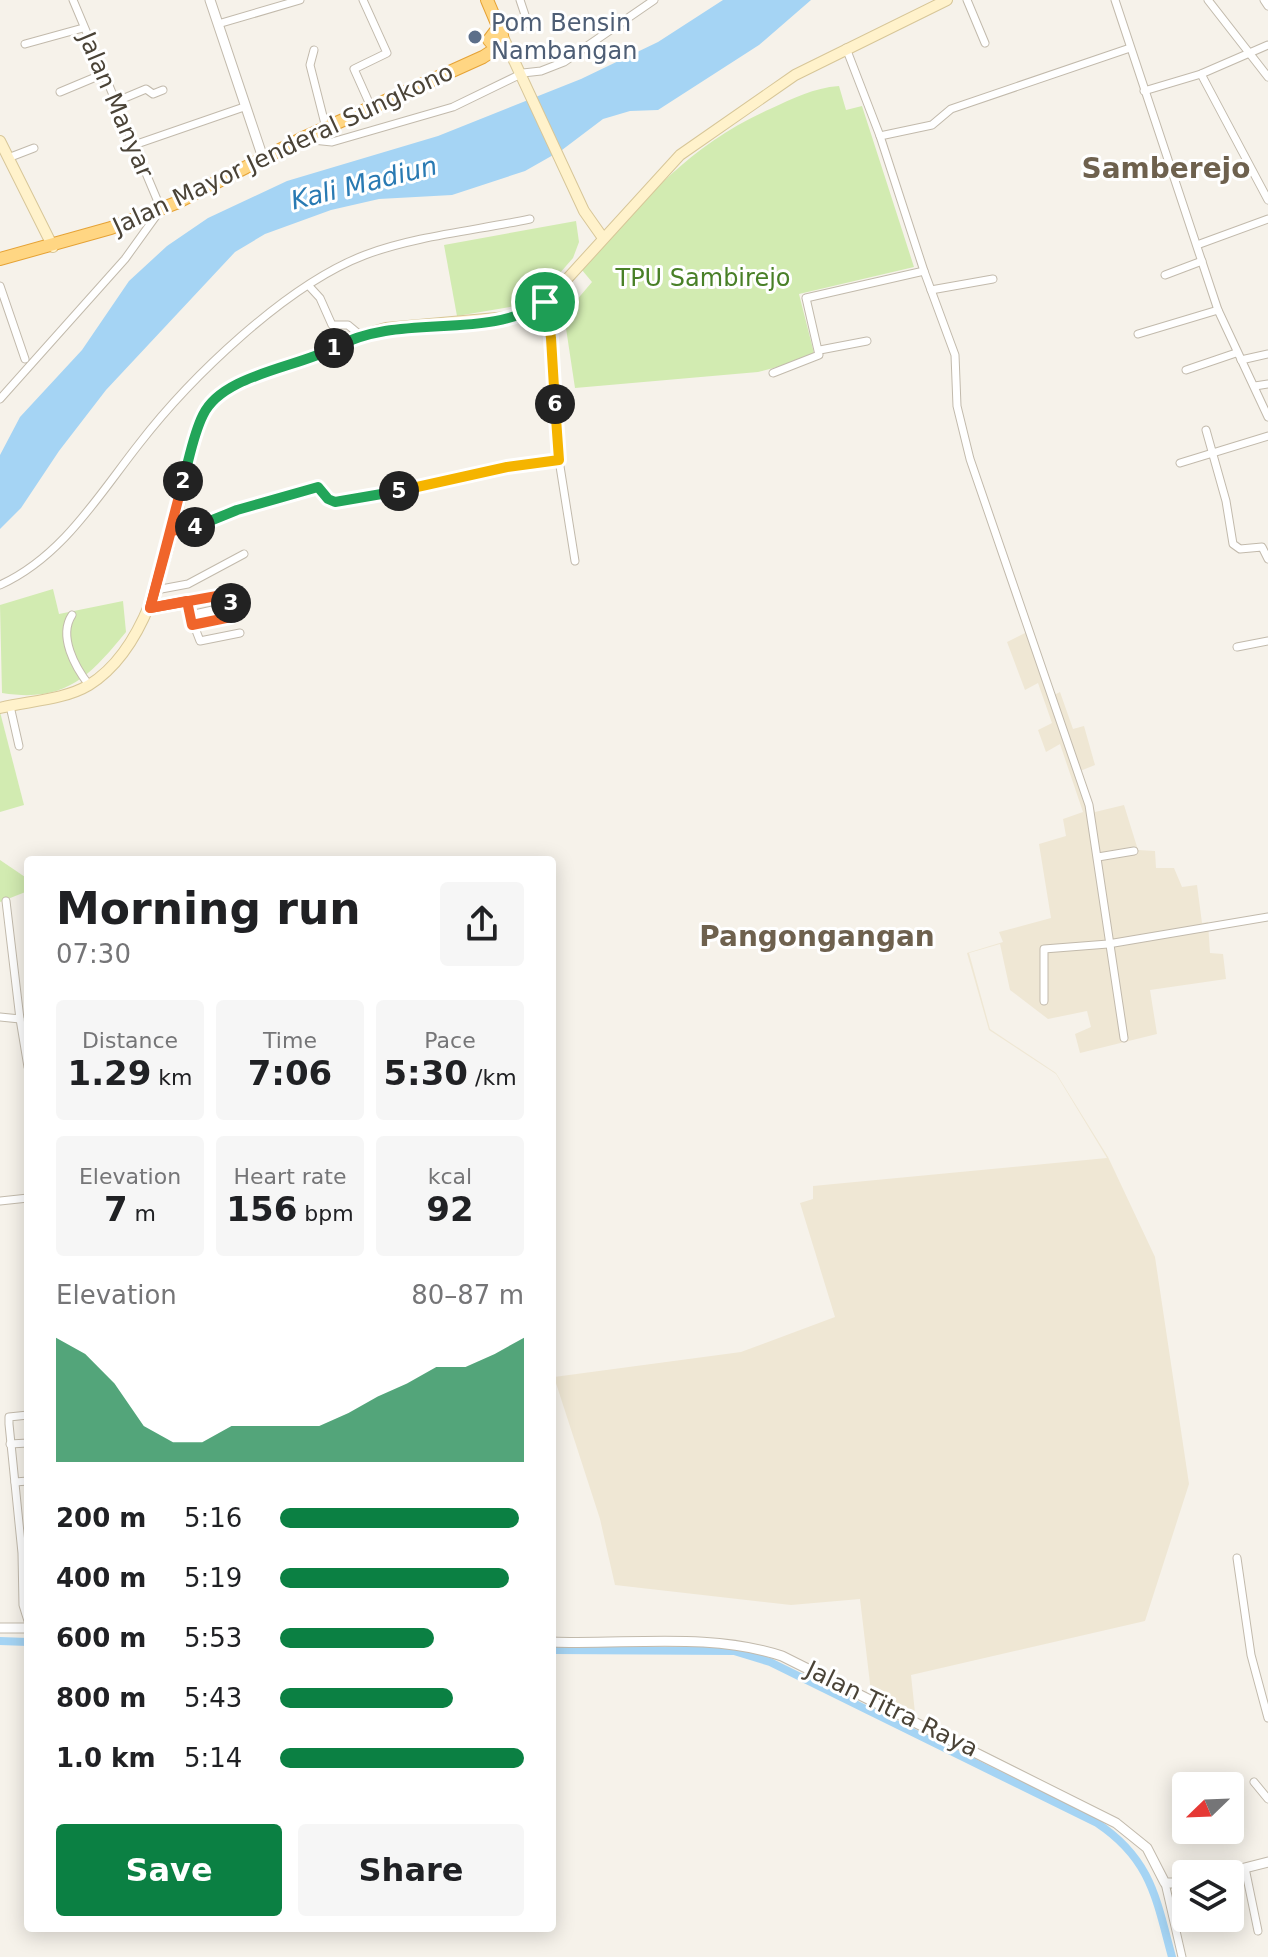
<!DOCTYPE html>
<meta charset="utf-8">
<style>
body{margin:0;font-family:"DejaVu Sans",sans-serif;background:#f6f6f6;color:#202124;height:100vh;display:flex;flex-direction:column;font-size:30px;white-space:nowrap}
*{box-sizing:border-box;margin:0}
p{font-size:26px;color:#757577}
.icon{flex:none;width:44px;height:44px;fill:none;stroke:currentColor;stroke-width:2;stroke-linecap:round;stroke-linejoin:round}
.map{position:relative;flex:1;overflow:hidden}
.details{position:absolute;left:24px;top:856px;width:532px;height:1076px;display:flex;flex-direction:column;background:#fff;border-radius:8px;box-shadow:0 4px 20px #0003}
.details>*{flex:none}
.needle{width:52px;rotate:247deg}
.tools{position:absolute;left:1172px;top:1772px;display:grid;gap:16px}
.tools a{display:grid;place-items:center;width:72px;height:72px;border-radius:8px;background:#fff;box-shadow:0 4px 20px #0003;font-size:40px}
.pin{position:absolute;display:grid;place-items:center;width:68px;height:68px;color:#fff;margin:-34px;border:4px solid #fff;border-radius:50%;box-shadow:0 2px 8px #0007}
.km{position:absolute;width:40px;height:40px;margin:-20px;border-radius:50%;background:#222;color:#fff;font-size:22px;line-height:40px;text-align:center}
.round{display:grid;place-items:center;flex:none;width:84px;height:84px;border-radius:8px;background:#f6f6f6}
.headline{display:flex;align-items:center;justify-content:space-between;height:136px;padding:0 32px}
h1{font-size:44px;font-weight:800;line-height:60px}
.metrics{display:grid;grid-template-columns:repeat(3,1fr);gap:12px;height:136px;padding:8px 32px}
.metrics div{display:grid;align-content:center;border-radius:8px;background:#f6f6f6;text-align:center}
.metrics b{font-size:34px;font-weight:800}
.metrics small{font-size:22px;font-weight:400}
.metrics p{font-size:22px}
.chart{height:224px;padding:16px 32px}
.chart p{display:flex;justify-content:space-between}
.chart svg{width:100%;height:144px;margin-top:8px;fill:#0b8043;opacity:.7}
.cta{display:flex;gap:16px;margin-top:auto;padding:16px 32px}
.cta a{flex:1;height:92px;border-radius:8px;background:#0b8043;color:#fff;font-size:32px;font-weight:800;line-height:92px;text-align:center}
.cta a+a{background:#f6f6f6;color:#202124}
ul{padding:0 32px;list-style:none;font-size:26px}
li{display:grid;grid-template-columns:128px 96px 1fr;align-items:center;height:60px}
li i{height:20px;border-radius:10px;background:#0b8043}
.map>svg:first-child{display:block}
</style>
<div class="map">
<svg width="1268" height="1957" viewBox="0 0 1268 1957">
<rect width="100%" height="100%" fill="#f6f2ea"/>
<path fill="#efe7d4" d="M1033,629l21,66 6,-3 13,37 11,-3 11,39 -15,6 15,41 29,-7 14,45 17,1 1,17h18l8,19 15,-2 5,38 6,-1 2,31 13,1 3,25 -76,11 7,44 -77,19 -5,-19 16,-7 -4,-16 -39,8 -38,-29 -10,-46 -31,9 21,76 66,44 52,84 47,100 34,227 -44,137 -234,54 4,38 -44,-21 -11,-93 -69,6 -176,-20 -15,-66 -46,-142 187,-25 94,-35 -35,-114 13,-4v-13l294,-28 -51,-84 -67,-44 -22,-77 36,-11 -4,-10 52,-14 -12,-74 27,-8 -3,-17 20,-7 -23,-68 -14,8 -8,-22 14,-7 -14,-40 -13,7 -18,-48z"/>
<g fill="#d2ebb1">
<path d="M839,86l7,24 16,-4 52,161 -115,27 16,63 -57,15 -183,16 -11,-73 28,-33 -10,-12c61,-68 103,-123 188,-161 24,-11 43,-21 69,-23z"/>
<path d="M576,221l3,21 -6,16 -34,39 -18,8 -64,11 -13,-71z"/>
<path d="M53,589l6,25 64,-13 3,31c-37,45 -61,71 -124,61l-2,-88z"/>
<path d="M0,712l24,93 -24,7z"/>
<path d="M0,860l28,19v12l-28,11z"/>
</g>
<path fill="#a5d4f4" d="M723,0h88l-52,45 -101,65 -28,1 -27,8 -41,31 -37,21 -73,24 -73,4 -48,11 -66,24 -30,18 -129,138 -47,61 -38,57 -21,21v-74l20,-38 62,-67 47,-69 38,-35 41,-28 79,-37 151,-45 143,-57 77,-37z"/>
<g fill="none" stroke-linecap="round" stroke-linejoin="round">
<g stroke="#a5d4f4" stroke-width="8">
<path d="M0,1641l28,1"/>
<path d="M552,1650l182,1 36,11 327,161c54,36 59,75 75,134"/>
</g>
<defs>
<g id="minor">
<path d="M363,0l24,53 -33,16 17,38"/>
<path d="M520,0l8,24"/>
<path d="M967,0l18,43"/>
<path d="M1115,0l103,310 50,107"/>
<path d="M1208,0l60,77"/>
<path d="M1264,0l4,6"/>
<path d="M218,24l82,-24"/>
<path d="M25,44l58,-16"/>
<path d="M846,48l34,88 44,135"/>
<path d="M314,50l-4,15 16,63"/>
<path d="M1201,74l67,126"/>
<path d="M1144,91l57,-17 67,-29"/>
<path d="M60,92l43,-18"/>
<path d="M115,102l31,-13 7,5 10,-4"/>
<path d="M880,136l52,-11 19,-16 179,-61"/>
<path d="M303,139l29,3 121,-35 70,-34 18,-2 23,-9 90,-62"/>
<path d="M134,145l110,-38"/>
<path d="M8,158l26,-10"/>
<path d="M1197,245l71,-26"/>
<path d="M1165,275l37,-14"/>
<path d="M0,286l25,73"/>
<path d="M309,286l11,12 12,27h16l12,10"/>
<path d="M931,290l62,-11"/>
<path d="M545,302l14,158 16,101"/>
<path d="M1138,334l80,-24"/>
<path d="M820,350l47,-9"/>
<path d="M1241,360l27,-6"/>
<path d="M1186,370l50,-17"/>
<path d="M773,373l46,-18 -13,-57 118,-27 31,84 2,51 13,53 119,346 35,233"/>
<path d="M1255,386l13,-2"/>
<path d="M0,399l125,-140 36,-50 -88,-209"/>
<path d="M1206,430l20,71 7,43 7,5 22,-2 6,12"/>
<path d="M1180,463l88,-27"/>
<path d="M171,531l21,-3 45,-18 81,-23 10,12 7,3 224,-42"/>
<path d="M0,585c62,-28 98,-89 139,-141 51,-66 147,-159 226,-189 50,-19 113,-25 165,-36"/>
<path d="M156,590l32,-6 56,-30"/>
<path d="M231,606l-41,9 10,26 40,-8"/>
<path d="M150,608l79,-14 2,23 -39,8"/>
<path d="M72,615c-14,21 3,52 17,70"/>
<path d="M1237,647l31,-6"/>
<path d="M10,706l9,40"/>
<path d="M1098,857l36,-6"/>
<path d="M6,901l14,118"/>
<path d="M1044,1001v-52l64,-5 160,-27"/>
<path d="M0,1017l20,2 8,48"/>
<path d="M0,1201l28,-3"/>
<path d="M28,1415l-19,2v7l13,129 1,52 5,16"/>
<path d="M10,1444l18,-1"/>
<path d="M15,1482l13,-1"/>
<path d="M1237,1558l14,97 17,63"/>
<path d="M1254,1782l14,17"/>
<path d="M1245,1868l13,63"/>
<path d="M1165,1883l17,74"/>
</g>
<g id="tertiary">
<path d="M210,0l53,158"/>
<path d="M0,1628h28"/>
<path d="M552,1642c75,3 158,-10 230,14l334,167 31,25 18,35h21"/>
<path d="M1221,1874l47,-12"/>
</g>
<g id="secondary">
<path d="M504,39l80,172 19,27"/>
<path d="M0,141l53,106"/>
<path d="M0,708c28,-7 64,-8 89,-23 78,-48 85,-191 114,-271l10,-15 20,-14 81,-28 38,-19 34,-10 132,-12 18,-8 21,-18 123,-135 115,-80 152,-75"/>
</g>
<g id="trunk">
<path d="M487,0l14,33"/>
<path d="M0,259l111,-31 65,-25 125,-64 182,-82 20,-13 -1,-9 -7,-3 -6,8 7,8"/>
</g>
</defs>
<use href="#minor" stroke="#c2baac" stroke-width="9"/>
<use href="#tertiary" stroke="#c2baac" stroke-width="11"/>
<use href="#secondary" stroke="#d7c698" stroke-width="12"/>
<use href="#trunk" stroke="#e5a235" stroke-width="14"/>
<use href="#minor" stroke="#fff" stroke-width="7"/>
<use href="#tertiary" stroke="#fff" stroke-width="9"/>
<use href="#secondary" stroke="#fff2cb" stroke-width="10"/>
<use href="#trunk" stroke="#ffd683" stroke-width="12"/>
</g>
<g fill="none" stroke-linecap="round" stroke-linejoin="round">
<defs>
<path id="split-1" d="M334,348c66,-37 151,-6 211,-46"/>
<path id="split-2" d="M183,481c6,-21 10,-46 20,-66 19,-40 92,-47 131,-67"/>
<path id="split-3" d="M183,481l-33,127 78,-14 3,9"/>
<path id="split-4" d="M195,527l-24,4 -21,77 37,-7 5,24 39,-8v-14"/>
<path id="split-5" d="M195,527l42,-17 81,-23 10,12 7,3 64,-11"/>
<path id="split-6" d="M399,491l108,-24 52,-7 -4,-56"/>
<path id="split-7" d="M545,302l6,36 4,66"/>
</defs>
<use href="#split-1" stroke="#fff" stroke-width="16"/>
<use href="#split-2" stroke="#fff" stroke-width="16"/>
<use href="#split-3" stroke="#fff" stroke-width="16"/>
<use href="#split-4" stroke="#fff" stroke-width="16"/>
<use href="#split-5" stroke="#fff" stroke-width="16"/>
<use href="#split-6" stroke="#fff" stroke-width="16"/>
<use href="#split-7" stroke="#fff" stroke-width="16"/>
<use href="#split-1" stroke="#22a559" stroke-width="10"/>
<use href="#split-2" stroke="#22a559" stroke-width="10"/>
<use href="#split-3" stroke="#f0652b" stroke-width="10"/>
<use href="#split-4" stroke="#f0652b" stroke-width="10"/>
<use href="#split-5" stroke="#22a559" stroke-width="10"/>
<use href="#split-6" stroke="#f5b400" stroke-width="10"/>
<use href="#split-7" stroke="#f5b400" stroke-width="10"/>
</g>
<circle fill="#5c6f8a" stroke="#fff" stroke-width="3" cx="475" cy="37" r="8"/>
<g text-anchor="middle" stroke-width="6" stroke-linejoin="round" paint-order="stroke">
<g font-size="24" fill="#4e5e75" stroke="#fff" text-anchor="start">
<text x="491" y="31">Pom Bensin<tspan x="491" dy="28">Nambangan</tspan></text>
</g>
<g font-size="24" fill="#4a4337" stroke="#fff">
<text transform="translate(116 105) rotate(67)" y="8">Jalan Manyar</text>
<text transform="translate(283 149) rotate(-25)" y="8">Jalan Mayor Jenderal Sungkono</text>
<text transform="translate(892 1709) rotate(26)" y="8">Jalan Titra Raya</text>
</g>
<g font-size="24" fill="#498027" stroke="#fff">
<text x="703" y="286">TPU Sambirejo</text>
</g>
<g font-size="26" font-style="italic" fill="#297ab3" stroke="#fff">
<text transform="translate(364 183) rotate(-14)" y="9">Kali Madiun</text>
</g>
<g font-size="28" font-weight="bold" fill="#6e614e" stroke="#fff">
<text x="1166" y="178">Samberejo</text>
<text x="817" y="946">Pangongangan</text>
</g>
</g>
</svg>
<div class="tools">
<a><svg class="needle" viewBox="-14 -14 28 28"><path d="M0-13l5 13h-10z" fill="#e53935"/><path d="M0 13l5-13h-10z" fill="#757577"/></svg></a>
<a><svg class="icon" aria-label="layers" viewBox="0 0 24 24"><path d="M12 4l9 5-9 5-9-5zM3 14l9 5 9-5"/></svg></a>
</div>
<div class="pin" style="left:545px;top:302px;background:#1e9e55"><svg class="icon" aria-label="arrive" viewBox="0 0 24 24"><path d="M6 21V4h12l-3 4 3 4H6"/></svg></div>
<b class="km" style="left:334px;top:348px">1</b>
<b class="km" style="left:183px;top:481px">2</b>
<b class="km" style="left:231px;top:603px">3</b>
<b class="km" style="left:195px;top:527px">4</b>
<b class="km" style="left:399px;top:491px">5</b>
<b class="km" style="left:555px;top:404px">6</b>
<section class="details">
<div class="headline"><div><h1>Morning run</h1><p>07:30</p></div><a class="round"><svg class="icon" aria-label="share" viewBox="0 0 24 24"><path d="M12 15V3M7 8l5-5 5 5M5 13v7h14v-7"/></svg></a></div>
<div class="metrics">
<div><p>Distance</p><b>1.29<small> km</small></b></div>
<div><p>Time</p><b>7:06</b></div>
<div><p>Pace</p><b>5:30<small> /km</small></b></div>
</div>
<div class="metrics">
<div><p>Elevation</p><b>7<small> m</small></b></div>
<div><p>Heart rate</p><b>156<small> bpm</small></b></div>
<div><p>kcal</p><b>92</b></div>
</div>
<div class="chart"><p><span>Elevation</span>80–87 m</p>
<svg viewBox="0 0 160 44" preserveAspectRatio="none"><path d="M0 44V6L10 11L20 20L30 33L40 38L50 38L60 33L70 33L80 33L90 33L100 29L110 24L120 20L130 15L140 15L150 11L160 6V44z"/></svg>
</div>
<ul>
<li><b>200 m</b>5:16<i style="width:98%"></i></li>
<li><b>400 m</b>5:19<i style="width:94%"></i></li>
<li><b>600 m</b>5:53<i style="width:63%"></i></li>
<li><b>800 m</b>5:43<i style="width:71%"></i></li>
<li><b>1.0 km</b>5:14<i style="width:100%"></i></li>
</ul>
<div class="cta"><a>Save</a><a>Share</a></div>
</section>
</div>
